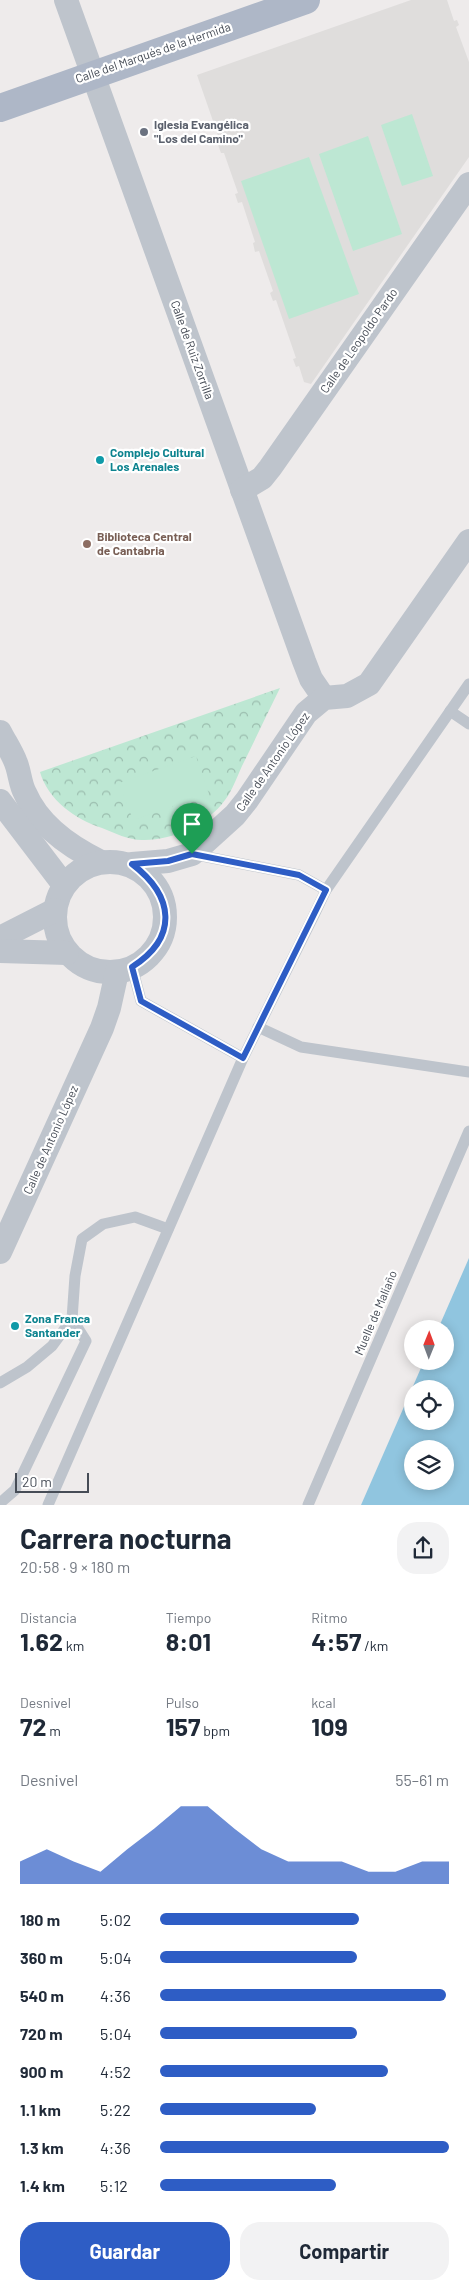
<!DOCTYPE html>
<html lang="es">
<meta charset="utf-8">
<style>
body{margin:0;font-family:Barlow,sans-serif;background:#f2f2f3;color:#1f2937;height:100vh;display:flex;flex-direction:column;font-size:19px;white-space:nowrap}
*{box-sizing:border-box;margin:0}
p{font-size:16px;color:#747a83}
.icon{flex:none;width:28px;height:28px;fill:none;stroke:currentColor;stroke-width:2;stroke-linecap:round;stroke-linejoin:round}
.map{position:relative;height:1505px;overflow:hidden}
.side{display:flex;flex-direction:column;background:#fff;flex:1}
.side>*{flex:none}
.needle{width:32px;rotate:1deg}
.buttons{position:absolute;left:404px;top:1320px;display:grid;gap:10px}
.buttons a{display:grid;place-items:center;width:50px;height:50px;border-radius:50%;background:#fff;box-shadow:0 2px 12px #0003;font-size:25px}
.scale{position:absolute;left:15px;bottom:12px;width:74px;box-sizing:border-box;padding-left:5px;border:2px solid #464c56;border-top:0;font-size:14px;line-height:18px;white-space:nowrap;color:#464c56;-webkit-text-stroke:4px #fff;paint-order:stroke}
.pin{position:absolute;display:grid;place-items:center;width:42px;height:42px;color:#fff;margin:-51px -21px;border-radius:50% 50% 50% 0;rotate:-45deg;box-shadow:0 0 5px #0007}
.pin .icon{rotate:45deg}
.round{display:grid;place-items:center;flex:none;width:52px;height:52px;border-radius:20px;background:#f2f2f3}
.headline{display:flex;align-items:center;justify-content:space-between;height:85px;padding:0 20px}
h1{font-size:28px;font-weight:700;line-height:38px}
.metrics{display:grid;grid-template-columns:repeat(3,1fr);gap:8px;height:85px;padding:5px 20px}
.metrics div{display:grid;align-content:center}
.metrics b{font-size:25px;font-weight:700}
.metrics small{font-size:14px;font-weight:400}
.metrics p{font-size:14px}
.chart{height:140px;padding:10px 20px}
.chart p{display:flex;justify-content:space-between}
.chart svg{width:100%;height:90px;margin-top:5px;fill:#2e5dc5;opacity:.7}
.primary-button{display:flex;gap:10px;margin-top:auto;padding:10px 20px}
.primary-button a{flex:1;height:58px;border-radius:20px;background:#2e5dc5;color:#fff;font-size:20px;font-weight:700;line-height:58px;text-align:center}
.primary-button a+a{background:#f2f2f3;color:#1f2937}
ul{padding:0 20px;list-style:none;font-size:16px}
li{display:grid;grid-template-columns:80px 60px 1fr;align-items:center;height:38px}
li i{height:12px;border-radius:6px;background:#2e5dc5}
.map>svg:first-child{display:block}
</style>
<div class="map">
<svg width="469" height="1505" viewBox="0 0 469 1505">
<defs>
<pattern id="forest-crowns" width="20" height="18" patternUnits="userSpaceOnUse" patternTransform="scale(1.25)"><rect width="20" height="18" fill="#bde7d3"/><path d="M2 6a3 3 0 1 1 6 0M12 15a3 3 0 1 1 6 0" fill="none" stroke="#9bbdae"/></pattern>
</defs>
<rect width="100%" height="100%" fill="#eeebeb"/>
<path fill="#dfdddc" d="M411,0h36l7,21 3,-1 2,5 -3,2 13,35v95l-158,227 -7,-2 -5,-16 -3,1 -3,-8 3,-1 -20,-58 -3,1 -3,-8 3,-2 -14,-40 -4,1 -2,-9 2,-1 -13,-40 -4,1 -3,-9 3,-1 -14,-40h-3l-3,-8 3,-1 -24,-69z"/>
<path fill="url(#forest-crowns)" d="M280,688c-13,26 -25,52 -38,78 -5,11 -10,25 -17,34 -17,24 -53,41 -83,40 -14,0 -27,-7 -40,-12 -27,-9 -54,-28 -62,-56z"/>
<g fill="#bde7d3">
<path d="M412,114l21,62 -31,10 -21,-61z"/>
<path d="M368,136l34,98 -49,17 -34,-97z"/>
<path d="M309,157l50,137 -70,25 -48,-138z"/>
<path d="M196,756l13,38 -76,26 -14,-37z"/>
</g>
<path fill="#90c5df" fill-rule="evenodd" d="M469,1258v247h-108l63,-144h21v-32h-7zM412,1389h33v32h-33zM412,1449h33v32h-33z"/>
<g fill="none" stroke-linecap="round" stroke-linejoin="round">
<g stroke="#bec4cc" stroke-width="11">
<path d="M450,711l19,13"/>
<path d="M192,854l107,21 27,15"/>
<path d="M132,967l9,34 102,57"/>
<path d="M258,1027l43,20 168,25"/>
<path d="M0,1383l27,-16 25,-21 20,-27 3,-43 7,-37 21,-15 32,-7 33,12"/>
<path d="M0,1503l15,-13 71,-149 -14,-22"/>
<path d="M48,1505l195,-447 72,-145 11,-23 143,-206"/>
<path d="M308,1505l161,-374"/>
</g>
<g stroke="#bec4cc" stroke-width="24">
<path d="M66,0l238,661 7,18 13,19"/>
<path d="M242,490l20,-12 8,-10 199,-284"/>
<path d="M0,732c5,10 12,20 16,31 4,10 4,21 9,30 14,33 45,54 76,69"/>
<path d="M0,801l64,84"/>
<circle cx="110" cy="917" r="55"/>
<path d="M132,864l36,-3 24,-7 43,-39 12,-15 59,-87 18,-15 23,-2 22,-12 100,-143"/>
<path d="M0,938l55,-28"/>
<path d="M0,951l67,2"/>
<path d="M0,1252l102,-224 7,-20 8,-36"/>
</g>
<path stroke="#aeb7c7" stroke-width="28" d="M0,108l306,-108"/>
</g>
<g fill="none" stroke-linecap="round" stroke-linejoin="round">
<defs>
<path id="route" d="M192,854l107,21 27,15 -83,168 -102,-57 -9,-34c47,-30 42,-71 0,-103l36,-3z"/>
</defs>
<use href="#route" stroke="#fff" stroke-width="10"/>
<use href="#route" stroke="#2e5dc5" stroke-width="6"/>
</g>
<circle fill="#6b7280" stroke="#fff" stroke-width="2" cx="144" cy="132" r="5"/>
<g fill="#0f9aa8" stroke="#fff" stroke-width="2">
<circle cx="100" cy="460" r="5"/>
<circle cx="15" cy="1326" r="5"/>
</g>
<circle fill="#8d6e63" stroke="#fff" stroke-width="2" cx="87" cy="544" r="5"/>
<g text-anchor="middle" stroke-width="4.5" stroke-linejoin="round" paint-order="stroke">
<g font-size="12" fill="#464c56" stroke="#fff">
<text transform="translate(153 53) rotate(-19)" y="4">Calle del Marqués de la Hermida</text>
<text transform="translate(359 341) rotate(-55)" y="4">Calle de Leopoldo Pardo</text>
<text transform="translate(192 350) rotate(70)" y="4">Calle de Ruiz Zorrilla</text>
<text transform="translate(273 762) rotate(-55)" y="4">Calle de Antonio López</text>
<text transform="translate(51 1140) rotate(-66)" y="4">Calle de Antonio López</text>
<text transform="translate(376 1313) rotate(-67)" y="4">Muelle de Maliaño</text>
</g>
<g font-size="12" font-weight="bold" fill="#5b616d" stroke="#fff" text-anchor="start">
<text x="154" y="129">Iglesia Evangélica<tspan x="154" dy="14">"Los del Camino"</tspan></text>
</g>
<g font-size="12" font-weight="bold" fill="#0d838f" stroke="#fff" text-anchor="start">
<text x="110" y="457">Complejo Cultural<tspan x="110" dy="14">Los Arenales</tspan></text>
<text x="25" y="1323">Zona Franca<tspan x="25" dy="14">Santander</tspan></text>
</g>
<g font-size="12" font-weight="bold" fill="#785e54" stroke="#fff" text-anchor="start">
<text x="97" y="541">Biblioteca Central<tspan x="97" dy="14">de Cantabria</tspan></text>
</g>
</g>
</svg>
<div class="buttons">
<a><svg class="needle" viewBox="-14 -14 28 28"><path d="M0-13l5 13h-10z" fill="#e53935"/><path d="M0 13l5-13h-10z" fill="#747a83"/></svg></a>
<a><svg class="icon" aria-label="locate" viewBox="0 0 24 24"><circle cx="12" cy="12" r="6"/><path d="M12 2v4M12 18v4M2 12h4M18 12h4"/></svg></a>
<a><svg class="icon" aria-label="layers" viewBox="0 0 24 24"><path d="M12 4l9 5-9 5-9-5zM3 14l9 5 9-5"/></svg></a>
</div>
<div class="scale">20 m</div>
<div class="pin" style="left:192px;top:854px;background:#1e9e55"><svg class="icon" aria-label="arrive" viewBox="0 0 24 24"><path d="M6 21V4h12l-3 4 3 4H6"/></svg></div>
</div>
<section class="side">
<div class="headline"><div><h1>Carrera nocturna</h1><p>20:58 · 9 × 180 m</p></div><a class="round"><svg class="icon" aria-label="share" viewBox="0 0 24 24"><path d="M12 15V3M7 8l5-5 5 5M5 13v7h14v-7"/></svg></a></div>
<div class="metrics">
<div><p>Distancia</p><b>1.62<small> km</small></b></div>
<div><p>Tiempo</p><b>8:01</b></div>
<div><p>Ritmo</p><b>4:57<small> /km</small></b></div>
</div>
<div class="metrics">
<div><p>Desnivel</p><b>72<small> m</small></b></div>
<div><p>Pulso</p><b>157<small> bpm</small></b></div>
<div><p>kcal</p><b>109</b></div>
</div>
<div class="chart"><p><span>Desnivel</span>55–61 m</p>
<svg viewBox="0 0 160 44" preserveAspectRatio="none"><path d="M0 44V33L10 27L20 33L30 38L40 27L50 17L60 6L70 6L80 17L90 27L100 33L110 33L120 33L130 38L140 38L150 33L160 33V44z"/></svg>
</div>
<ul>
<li><b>180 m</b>5:02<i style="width:69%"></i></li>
<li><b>360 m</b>5:04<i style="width:68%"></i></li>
<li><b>540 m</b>4:36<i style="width:99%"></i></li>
<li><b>720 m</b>5:04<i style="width:68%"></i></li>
<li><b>900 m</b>4:52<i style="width:79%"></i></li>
<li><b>1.1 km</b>5:22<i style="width:54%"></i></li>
<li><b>1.3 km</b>4:36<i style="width:100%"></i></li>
<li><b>1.4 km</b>5:12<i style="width:61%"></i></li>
</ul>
<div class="primary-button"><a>Guardar</a><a>Compartir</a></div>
</section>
